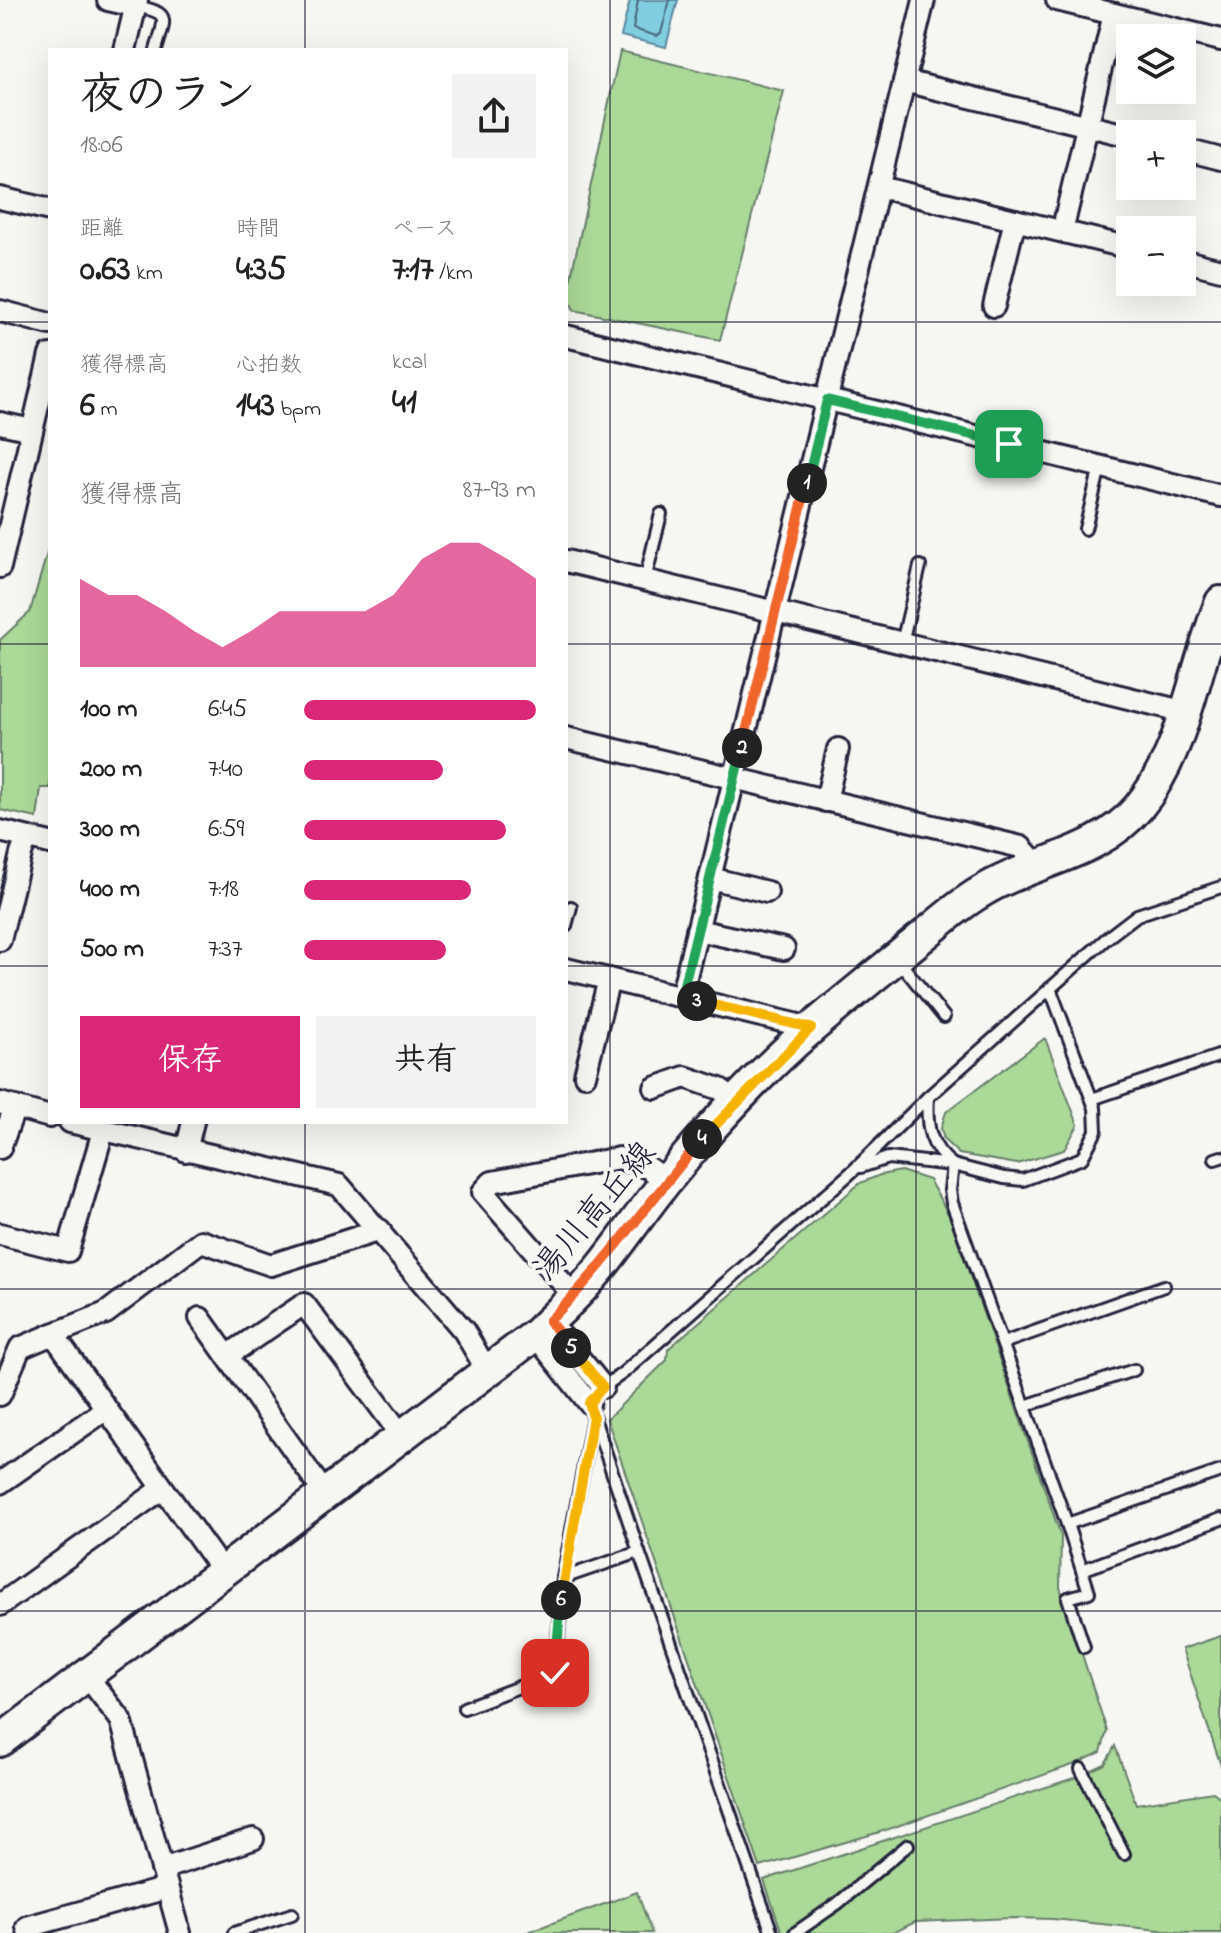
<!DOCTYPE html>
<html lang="ja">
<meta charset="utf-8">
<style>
body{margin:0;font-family:"Indie Flower","Klee One",sans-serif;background:#f2f2f2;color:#222;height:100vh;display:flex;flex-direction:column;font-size:30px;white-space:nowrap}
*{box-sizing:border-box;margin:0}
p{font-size:26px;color:#767676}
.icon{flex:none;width:44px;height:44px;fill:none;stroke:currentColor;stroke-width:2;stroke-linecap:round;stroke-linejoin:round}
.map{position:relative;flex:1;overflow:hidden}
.details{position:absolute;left:48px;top:48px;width:520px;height:1076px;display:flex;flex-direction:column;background:#fff;border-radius:0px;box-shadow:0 8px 32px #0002}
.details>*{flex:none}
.tools{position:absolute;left:1116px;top:24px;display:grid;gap:16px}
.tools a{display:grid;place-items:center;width:80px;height:80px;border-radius:0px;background:#fff;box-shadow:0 8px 32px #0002;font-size:40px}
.pin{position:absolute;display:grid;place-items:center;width:68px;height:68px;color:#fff;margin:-34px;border-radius:16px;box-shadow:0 4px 12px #0006}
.km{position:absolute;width:40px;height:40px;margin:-20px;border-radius:50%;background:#222;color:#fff;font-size:22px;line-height:40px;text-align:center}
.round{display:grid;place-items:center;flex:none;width:84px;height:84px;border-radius:0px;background:#f2f2f2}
.overview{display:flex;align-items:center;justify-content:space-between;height:136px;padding:0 32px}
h1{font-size:44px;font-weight:700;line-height:60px}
.stats{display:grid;grid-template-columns:repeat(3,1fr);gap:12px;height:136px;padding:8px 32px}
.stats div{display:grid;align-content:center}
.stats b{font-size:34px;font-weight:700}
.stats small{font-size:22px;font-weight:400}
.stats p{font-size:22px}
.chart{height:224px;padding:16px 32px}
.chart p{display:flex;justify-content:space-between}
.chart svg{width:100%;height:144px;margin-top:8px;fill:#db2777;opacity:.7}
.action{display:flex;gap:16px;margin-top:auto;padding:16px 32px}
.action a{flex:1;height:92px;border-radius:0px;background:#db2777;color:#fff;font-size:32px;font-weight:700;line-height:92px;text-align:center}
.action a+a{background:#f2f2f2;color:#222}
ul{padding:0 32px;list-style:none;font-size:26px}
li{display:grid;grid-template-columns:128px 96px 1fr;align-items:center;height:60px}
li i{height:20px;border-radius:10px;background:#db2777}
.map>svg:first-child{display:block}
</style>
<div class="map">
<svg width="1221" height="1933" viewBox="0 0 1221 1933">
<rect width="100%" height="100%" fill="#f6f6f2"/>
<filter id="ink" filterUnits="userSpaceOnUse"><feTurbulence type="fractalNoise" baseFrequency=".0125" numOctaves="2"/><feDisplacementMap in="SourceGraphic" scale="16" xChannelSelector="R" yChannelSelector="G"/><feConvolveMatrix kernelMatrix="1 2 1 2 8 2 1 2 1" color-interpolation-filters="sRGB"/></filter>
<g filter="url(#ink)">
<g fill="#abd998" stroke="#667e6a" stroke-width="2">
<path d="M620,51l164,40 -64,249 -146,-30 -7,-15z"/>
<path d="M50,543v245h-9l-4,30 -37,-8v-170l30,-28z"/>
<path d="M1045,1038l33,87 -14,25 -47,14 -58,-10 -15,-14 -3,-12 5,-16z"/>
<path d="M901,1171l28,9 20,35 112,321 -1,51 47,144 -6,21 -23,11 -198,69 -120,35 -153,-448 60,-59 1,-11 192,-166 20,-8z"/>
<path d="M1221,1636v130l-39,-117z"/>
<path d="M1115,1746l21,58 77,-12 8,6v135h-33l-135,-14 -40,-1 -98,4 -22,11h-111l-18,-53 313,-103 28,-13z"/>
<path d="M637,1892l15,41h-127z"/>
</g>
<path fill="#81cee1" stroke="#5b899f" stroke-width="2" d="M630,0h48l-12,47 -45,-11z"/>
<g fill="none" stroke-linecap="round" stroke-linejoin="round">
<path stroke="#48677d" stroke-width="2" d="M638,0l-5,29 24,7 4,-3 9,-33"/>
<defs>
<g id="lane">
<path d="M135,6c37,7 30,12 21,44"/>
<path d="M1085,529l15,-62"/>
<path d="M645,580l16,-66"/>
<path d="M902,643l18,-77"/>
<path d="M566,926l5,-19"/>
<path d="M898,960l46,57"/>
<path d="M928,1097c-2,29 1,50 25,68l-3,25 2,13 115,321 154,-53"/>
<path d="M1092,1099l129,-44"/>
<path d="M1215,1159l6,-2"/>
<path d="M861,1167l27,-9 65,7 51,13 19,2 59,-22 14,-27 -1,-23 -45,-120"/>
<path d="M1003,1343l161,-57"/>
<path d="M1025,1406l109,-36"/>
<path d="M594,1418l45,134"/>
<path d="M1067,1524l22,68 -21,6 16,49"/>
<path d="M1082,1570l139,-51"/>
<path d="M563,1578l76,-26 133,381"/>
<path d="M464,1708l91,-35 8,-95 30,-161 -4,-14 14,-16 20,-14 232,-204 73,-72 179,-159 30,-23 84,-28"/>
<path d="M1081,1769l43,85"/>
<path d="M234,1933l58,-19"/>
<path d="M795,1933l42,-29 71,-59"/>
</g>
<g id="street">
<path d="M108,0l27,6"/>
<path d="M1057,0l164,40"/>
<path d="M125,50l12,-50"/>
<path d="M904,81l226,55"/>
<path d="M1182,149l39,10"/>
<path d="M879,187l251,61"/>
<path d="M0,198l50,12"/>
<path d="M1065,219l49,-205"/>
<path d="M1182,260l39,10"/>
<path d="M994,306l21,-86"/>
<path d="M0,311l50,13"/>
<path d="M566,336l655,160"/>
<path d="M0,423l32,7"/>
<path d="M566,561l620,151"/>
<path d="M0,567l50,-212"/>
<path d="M566,738l455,109 17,19"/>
<path d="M826,801l12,-52"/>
<path d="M0,831l50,12"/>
<path d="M710,878l57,14"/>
<path d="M697,930l87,19"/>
<path d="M0,940l21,-86 6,-16"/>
<path d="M566,969l245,59"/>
<path d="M681,997l243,-997"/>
<path d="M585,1075l24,-96"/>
<path d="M655,1088l30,-11 35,12 17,12"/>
<path d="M0,1103l50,14"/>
<path d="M70,1122l269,63 125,146 24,41"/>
<path d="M0,1148l15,-41"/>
<path d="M186,1151l7,-29"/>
<path d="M0,1234l68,17 35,-120"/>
<path d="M574,1296l-91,-104 9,-10 127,-24 29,10 19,13"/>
<path d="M200,1318l125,176"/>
<path d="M549,1321l54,66"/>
<path d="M535,1335l54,68"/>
<path d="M227,1356l77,-52 98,132"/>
<path d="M0,1395l20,-47 33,-14"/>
<path d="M0,1483l105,-73"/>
<path d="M223,1572l-170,-238 53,-21 95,-72 70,24 109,-35"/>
<path d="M0,1605l162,-116"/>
<path d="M87,1676l34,44 59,213"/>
<path d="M162,1869l91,-30"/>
<path d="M29,1933l-2,-6 140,-39"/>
</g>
<path id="secondary" d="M0,1741l535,-406c24,-23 50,-47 71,-74 21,-27 40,-55 62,-82 44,-54 93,-108 146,-153 34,-29 69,-57 103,-85 20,-16 40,-35 62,-48 50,-32 119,-37 159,-85 48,-58 55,-139 83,-206"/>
</defs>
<use href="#lane" stroke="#22223b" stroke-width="16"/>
<use href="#street" stroke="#22223b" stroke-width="26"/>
<use href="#secondary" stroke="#22223b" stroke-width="36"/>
<use href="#lane" stroke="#f6f6f2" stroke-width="10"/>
<use href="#street" stroke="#f6f6f2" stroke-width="20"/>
<use href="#secondary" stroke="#f6f6f2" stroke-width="30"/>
</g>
</g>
<g fill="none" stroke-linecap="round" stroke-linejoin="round" filter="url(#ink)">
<defs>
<path id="split-1" d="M807,483l20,-83 182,44"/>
<path id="split-2" d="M742,748l65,-265"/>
<path id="split-3" d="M697,1001l-16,-4 61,-249"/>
<path id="split-4" d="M697,1001l114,27 -109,111"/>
<path id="split-5" d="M571,1348l-22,-27c57,-56 101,-121 153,-182"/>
<path id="split-6" d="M561,1600l32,-183 -4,-14 14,-16 -32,-39"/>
<path id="split-7" d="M555,1673l6,-73"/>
</defs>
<use href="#split-1" stroke="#fff" stroke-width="16"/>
<use href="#split-2" stroke="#fff" stroke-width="16"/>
<use href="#split-3" stroke="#fff" stroke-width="16"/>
<use href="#split-4" stroke="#fff" stroke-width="16"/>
<use href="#split-5" stroke="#fff" stroke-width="16"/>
<use href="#split-6" stroke="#fff" stroke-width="16"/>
<use href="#split-7" stroke="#fff" stroke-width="16"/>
<use href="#split-1" stroke="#22a559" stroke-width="10"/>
<use href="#split-2" stroke="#f0652b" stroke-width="10"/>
<use href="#split-3" stroke="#22a559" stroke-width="10"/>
<use href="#split-4" stroke="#f5b400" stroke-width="10"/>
<use href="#split-5" stroke="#f0652b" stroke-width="10"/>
<use href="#split-6" stroke="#f5b400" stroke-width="10"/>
<use href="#split-7" stroke="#22a559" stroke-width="10"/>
</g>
<path fill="none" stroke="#22223b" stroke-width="2" stroke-opacity="0.55" d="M305,0v50M610,0v1933M916,0v1933M0,322h50M566,322h655M0,644h50M566,644h655M0,966h50M566,966h655M305,1122v811M0,1289h1221M0,1611h1221"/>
<g text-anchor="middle" stroke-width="8" stroke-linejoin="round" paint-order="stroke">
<g font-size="34" fill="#22223b" stroke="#f6f6f2">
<text transform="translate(593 1210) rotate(-50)" y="12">湯川高丘線</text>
</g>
</g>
</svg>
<div class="tools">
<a><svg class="icon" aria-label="layers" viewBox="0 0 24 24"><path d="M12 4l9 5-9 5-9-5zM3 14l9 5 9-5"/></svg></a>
<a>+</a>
<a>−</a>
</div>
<div class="pin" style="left:1009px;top:444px;background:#1e9e55"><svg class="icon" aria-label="arrive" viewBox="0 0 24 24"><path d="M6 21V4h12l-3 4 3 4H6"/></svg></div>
<div class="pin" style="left:555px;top:1673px;background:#d93025"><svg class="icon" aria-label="check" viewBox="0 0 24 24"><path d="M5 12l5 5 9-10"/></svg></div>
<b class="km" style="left:807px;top:483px">1</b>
<b class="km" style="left:742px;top:748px">2</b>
<b class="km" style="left:697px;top:1001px">3</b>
<b class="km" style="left:702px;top:1139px">4</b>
<b class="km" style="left:571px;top:1348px">5</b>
<b class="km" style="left:561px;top:1600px">6</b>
<section class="details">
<div class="overview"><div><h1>夜のラン</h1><p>18:06</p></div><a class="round"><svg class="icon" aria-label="share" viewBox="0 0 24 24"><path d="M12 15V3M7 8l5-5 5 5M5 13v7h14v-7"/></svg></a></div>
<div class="stats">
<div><p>距離</p><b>0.63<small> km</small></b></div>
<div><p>時間</p><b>4:35</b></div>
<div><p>ペース</p><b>7:17<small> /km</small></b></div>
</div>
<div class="stats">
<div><p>獲得標高</p><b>6<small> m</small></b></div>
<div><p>心拍数</p><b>143<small> bpm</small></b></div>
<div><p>kcal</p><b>41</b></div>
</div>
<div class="chart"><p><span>獲得標高</span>87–93 m</p>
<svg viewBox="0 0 160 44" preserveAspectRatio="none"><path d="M0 44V17L10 22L20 22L30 27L40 33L50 38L60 33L70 27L80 27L90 27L100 27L110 22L120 11L130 6L140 6L150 11L160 17V44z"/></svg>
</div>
<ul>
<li><b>100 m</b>6:45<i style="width:100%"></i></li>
<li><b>200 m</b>7:40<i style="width:60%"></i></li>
<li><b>300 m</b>6:59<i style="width:87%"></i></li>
<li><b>400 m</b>7:18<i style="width:72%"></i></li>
<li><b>500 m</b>7:37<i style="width:61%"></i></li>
</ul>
<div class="action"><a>保存</a><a>共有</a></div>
</section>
</div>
